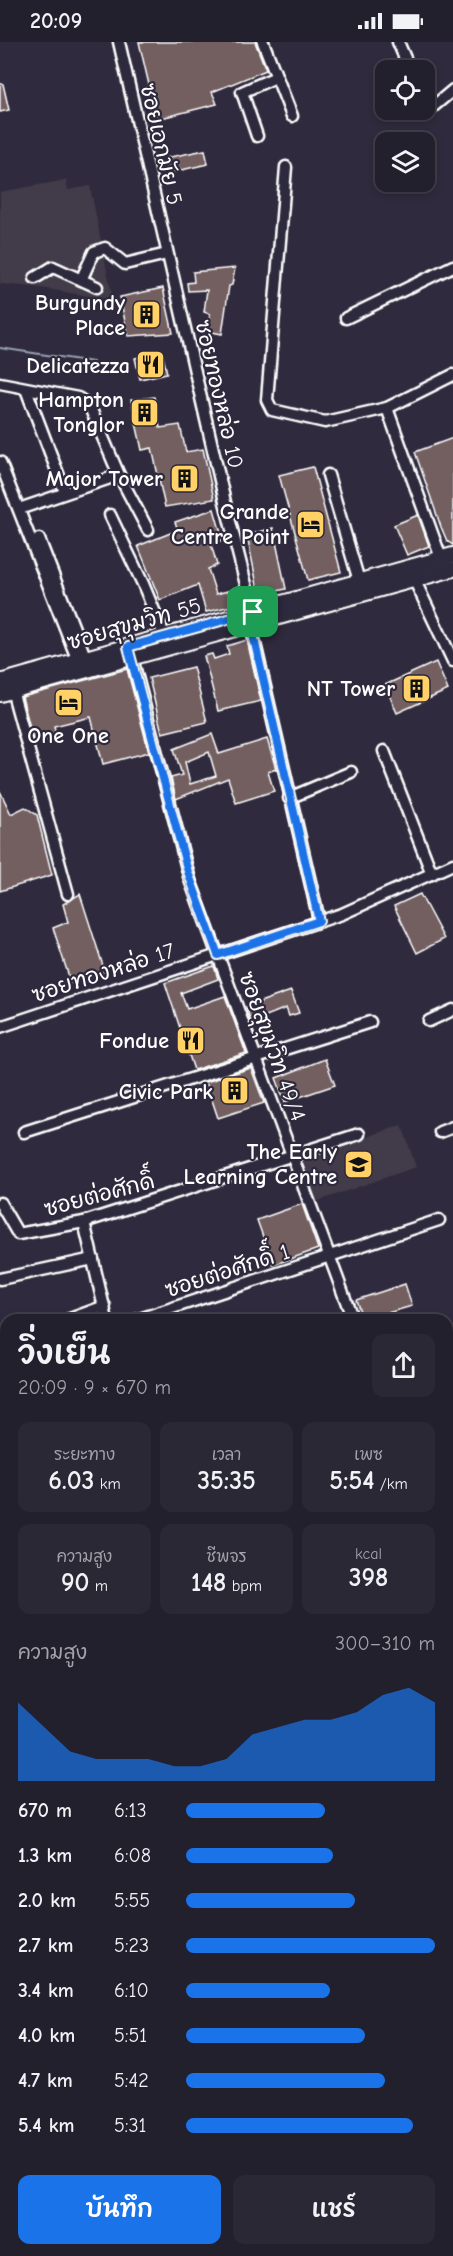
<!DOCTYPE html>
<html lang="th">
<meta charset="utf-8">
<style>
body{margin:0;font-family:"Comic Neue","Playpen Sans Thai",sans-serif;background:#2b2836;color:#f1f3f6;height:100vh;display:flex;flex-direction:column;font-size:22px;white-space:nowrap}
*{box-sizing:border-box;margin:0}
p{font-size:20px;color:#a3a3aa}
.icon{flex:none;width:33px;height:33px;fill:none;stroke:currentColor;stroke-width:2;stroke-linecap:round;stroke-linejoin:round}
.map{position:relative;flex:1;overflow:hidden}
.panel{position:absolute;left:0px;top:1272px;width:453px;height:942px;display:flex;flex-direction:column;background:#23202e;border-radius:18px 18px 0 0;box-shadow:0 3px 9px #0003,0 0 0 2px #403e4a}
.panel>*{flex:none}
.fabs{position:absolute;left:375px;top:18px;display:grid;gap:12px}
.fabs a{display:grid;place-items:center;width:60px;height:60px;border-radius:12px;background:#23202e;box-shadow:0 3px 9px #0003,0 0 0 2px #403e4a;font-size:30px}
.pin{position:absolute;display:grid;place-items:center;width:51px;height:51px;color:#fff;margin:-26px;border-radius:12px;box-shadow:0 3px 9px #0006}
.round{display:grid;place-items:center;flex:none;width:63px;height:63px;border-radius:12px;background:#2b2836}
.summary{display:flex;align-items:center;justify-content:space-between;height:102px;padding:0 18px}
h1{font-size:33px;font-weight:600;line-height:45px}
.figures{display:grid;grid-template-columns:repeat(3,1fr);gap:9px;height:102px;padding:6px 18px}
.figures div{display:grid;align-content:center;border-radius:12px;background:#2b2836;text-align:center}
.figures b{font-size:26px;font-weight:600}
.figures small{font-size:16px;font-weight:400}
.figures p{font-size:16px}
.chart{height:168px;padding:12px 18px}
.chart p{display:flex;justify-content:space-between}
.chart svg{width:100%;height:108px;margin-top:6px;fill:#1a73e8;opacity:.7}
.cta{display:flex;gap:12px;margin-top:auto;padding:12px 18px}
.cta a{flex:1;height:69px;border-radius:12px;background:#1a73e8;color:#fff;font-size:24px;font-weight:600;line-height:69px;text-align:center}
.cta a+a{background:#2b2836;color:#f1f3f6}
ul{padding:0 18px;list-style:none;font-size:20px}
li{display:grid;grid-template-columns:96px 72px 1fr;align-items:center;height:45px}
li i{height:15px;border-radius:8px;background:#1a73e8}
.status{display:flex;justify-content:space-between;align-items:center;height:42px;padding:0 30px;background:#23202e;direction:ltr}
.status svg{height:16px;fill:currentColor}
.map>svg:first-child{display:block}
</style>
<div class="status"><b>20:09</b><svg viewBox="0 0 49 12"><path d="M0 12V9h3v3zM5 12V6h3v6zM10 12V3h3v9zM15 12V0h3v12zM26 1h20v11H26zM47 4h2v5h-2z"/></svg></div>
<div class="map">
<svg width="453" height="2214" viewBox="0 0 453 2214">
<rect width="100%" height="100%" fill="#2f2a3d"/>
<filter id="ink" filterUnits="userSpaceOnUse"><feTurbulence type="fractalNoise" baseFrequency=".0167" numOctaves="2"/><feDisplacementMap in="SourceGraphic" scale="12" xChannelSelector="R" yChannelSelector="G"/><feConvolveMatrix kernelMatrix="1 2 1 2 8 2 1 2 1" color-interpolation-filters="sRGB"/></filter>
<g filter="url(#ink)">
<g fill="#433a48">
<path d="M66,138l2,10 22,-4 23,114 -78,-13 -35,-3v-92z"/>
<path d="M402,1083l14,42 -101,35 -16,-42z"/>
<path d="M447,1316l6,4v125l-6,3z"/>
</g>
<path fill="#636c61" stroke="#b1b6b0" stroke-width="1.5" d="M453,1486v67l-1,1 -5,-5v-56z"/>
<g fill="none" stroke-linecap="round" stroke-linejoin="round">
<path stroke="#97a2b0" stroke-width="2" d="M0,306l93,14"/>
<g stroke="#51647c" stroke-width="9">
<path d="M447,1609l6,-3"/>
<path d="M0,1925l6,-5"/>
</g>
</g>
<g fill="#735f60" stroke="#fff" stroke-width="1.5" fill-rule="evenodd">
<path d="M139,0h116l11,28 -54,22 5,12 -60,15z"/>
<path d="M0,42h3l6,26 -9,2z"/>
<path d="M205,108l3,14 -40,9 -3,-15z"/>
<path d="M235,226l-3,17 -3,1 -7,48 -15,-3 3,-17 -6,-2 3,-22 -19,1 -1,-8 7,-1 -1,-10z"/>
<path d="M163,246l10,45 -45,3 -8,-39z"/>
<path d="M162,310l5,21 -27,6 -5,-21z"/>
<path d="M154,355l6,31 20,-3 6,27 17,-3 11,50 -49,8 -13,-59 -10,2 -11,-50z"/>
<path d="M453,396v107l-6,-4 -6,-14 -26,-75z"/>
<path d="M313,425l28,105 -33,8 -29,-105z"/>
<path d="M214,467l9,31 -12,4 6,21 -9,4 8,25 23,-6 4,15 -37,9 -8,-27 -38,15 -22,-54 40,-16 -3,-8z"/>
<path d="M418,473l11,31 -22,9 -13,-30z"/>
<path d="M273,486l13,61 -27,6 -12,-60z"/>
<path d="M247,598l14,61 -43,10 -14,-55 8,-2 2,5 15,-5 -2,-8z"/>
<path d="M436,620l12,28 -51,23 -12,-28z"/>
<path d="M193,625l14,55 -45,11 -13,-55z"/>
<path d="M127,627l22,83 -46,12 -12,-47 -37,9 3,12 -23,5 -12,-46z"/>
<path d="M212,692l7,20 48,-15 9,30 -8,3 6,19 -38,12 -8,-25 -52,21 -5,-21 11,-3 -8,-26zM209,710l7,24 -26,8 -5,-22z"/>
<path d="M0,749l11,23 14,-7 12,8 15,60 -52,16z"/>
<path d="M80,852l25,78 -34,11 -18,-55 15,-6 -5,-18z"/>
<path d="M420,852l24,45 -27,14 -23,-47z"/>
<path d="M214,924l4,13 -37,14 6,16 38,-13 21,57 -52,17 -29,-87z"/>
<path d="M291,949l8,22 -10,3 -3,-8 -35,14 -5,-15z"/>
<path d="M325,1017l10,26 -50,17 -9,-24z"/>
<path d="M251,1026l13,35 -46,15 -12,-36z"/>
<path d="M302,1162l16,45 -45,16 -16,-45z"/>
<path d="M405,1242l7,22 -49,14 -7,-20z"/>
</g>
<g fill="none" stroke-linecap="round" stroke-linejoin="round">
<defs>
<g id="minor">
<path d="M119,0l106,460 28,110"/>
<path d="M263,0l29,74"/>
<path d="M398,0l12,28"/>
<path d="M429,68l24,-20"/>
<path d="M257,94l-15,-44 34,-15"/>
<path d="M286,125l-19,233 5,10 53,12 62,-14 66,-33"/>
<path d="M35,236l18,-11 44,20"/>
<path d="M81,238l13,-28 11,-4 20,16 42,-10"/>
<path d="M346,276l107,-52"/>
<path d="M0,341l78,15 11,7 30,70 29,55"/>
<path d="M26,347l39,103"/>
<path d="M387,366l54,150"/>
<path d="M0,420l78,199"/>
<path d="M328,433l31,106"/>
<path d="M19,467l100,-34"/>
<path d="M110,473l33,69 22,53"/>
<path d="M39,497l47,120"/>
<path d="M414,537l39,82"/>
<path d="M251,584l68,294"/>
<path d="M132,616l58,222 163,440"/>
<path d="M12,648l56,204"/>
<path d="M384,709l48,123"/>
<path d="M289,756l62,-26"/>
<path d="M429,979l24,-11"/>
<path d="M0,985l342,-113 111,-50"/>
<path d="M24,1090l346,-110"/>
<path d="M440,1090l13,-5"/>
<path d="M0,1161l18,31 66,-12 275,-88"/>
<path d="M84,1180l23,98"/>
<path d="M0,1237l93,-20"/>
<path d="M67,1278l38,-14"/>
<path d="M136,1278l303,-100"/>
<path d="M0,1303l6,-2"/>
<path d="M447,1318l6,-2"/>
<path d="M0,1380l6,9"/>
<path d="M447,1588l6,5"/>
<path d="M0,1628l6,8"/>
<path d="M447,1719l6,-4"/>
<path d="M0,1730l3,3"/>
<path d="M447,1895l6,8"/>
<path d="M0,1940l6,18"/>
<path d="M0,2085l6,8"/>
<path d="M447,2133l6,10"/>
<path d="M0,2172l6,-3"/>
<path d="M447,2202l6,-4"/>
<path d="M131,2208l4,6"/>
<path d="M345,2208l6,6"/>
<path d="M245,2214l9,-6"/>
<path d="M428,2214l10,-6"/>
</g>
<g id="major">
<path d="M0,640l453,-127"/>
<path d="M0,652l453,-125"/>
</g>
</defs>
<use href="#minor" stroke="#fff" stroke-width="15"/>
<use href="#major" stroke="#fff" stroke-width="18"/>
<use href="#minor" stroke="#2f2a3d" stroke-width="10"/>
<use href="#major" stroke="#2f2a3d" stroke-width="14"/>
</g>
</g>
<g fill="none" stroke-linecap="round" stroke-linejoin="round" filter="url(#ink)">
<defs>
<path id="route" d="M253,570l-2,14 68,295 -101,34 -30,-83 -60,-225z"/>
</defs>
<use href="#route" stroke="#fff" stroke-width="12"/>
<use href="#route" stroke="#1a73e8" stroke-width="8"/>
</g>
<defs>
<symbol id="building-square" viewBox="-11 -11 22 22"><rect x="-9" y="-9" width="18" height="18" rx="4" fill="#ffd166" stroke="#2f2a3d"/><path d="M-4-6H4V6H1V3H-1V6H-4ZM-2.5-4.3h1.7v1.8h-1.7ZM.8-4.3h1.7v1.8H.8ZM-2.5-1h1.7V.8h-1.7ZM.8-1h1.7V.8H.8Z" fill="#111"/></symbol>
<symbol id="restaurant-square" viewBox="-11 -11 22 22"><rect x="-9" y="-9" width="18" height="18" rx="4" fill="#ffd166" stroke="#2f2a3d"/><path d="M-5-6h1v4h1v-4h1v4h1v-4h1v5L-1.5 .5V6h-2V.5L-5-1ZM5-6V6H3V1.5H1.5Q1.5-4 5-6Z" fill="#111"/></symbol>
<symbol id="hotel-square" viewBox="-11 -11 22 22"><rect x="-9" y="-9" width="18" height="18" rx="4" fill="#ffd166" stroke="#2f2a3d"/><path d="M-6-4.5h1.5V1H6V5H4.5V3h-9V5H-6ZM-4 0a1.8 1.8 0 1 1 3.6 0ZM.5 0V-2.5h3Q6-2.5 6 0Z" fill="#111"/></symbol>
<symbol id="school-square" viewBox="-11 -11 22 22"><rect x="-9" y="-9" width="18" height="18" rx="4" fill="#ffd166" stroke="#2f2a3d"/><path d="M0-5L7-2L0 1L-7-2ZM-4 1L0 2.5L4 1V4Q0 6-4 4Z" fill="#111"/></symbol>
</defs>
<g fill-rule="evenodd">
<use href="#building-square" x="130" y="256" width="33" height="33"/>
<use href="#restaurant-square" x="134" y="306" width="33" height="33"/>
<use href="#building-square" x="128" y="354" width="33" height="33"/>
<use href="#building-square" x="168" y="420" width="33" height="33"/>
<use href="#hotel-square" x="294" y="466" width="33" height="33"/>
<use href="#building-square" x="400" y="630" width="33" height="33"/>
<use href="#hotel-square" x="52" y="644" width="33" height="33"/>
<use href="#restaurant-square" x="174" y="982" width="33" height="33"/>
<use href="#building-square" x="218" y="1032" width="33" height="33"/>
<use href="#school-square" x="342" y="1106" width="33" height="33"/>
</g>
<g text-anchor="middle" stroke-width="4.5" stroke-linejoin="round" paint-order="stroke">
<g font-size="22" fill="#fff" stroke="#2f2a3d">
<text transform="translate(162 102) rotate(77)" y="8">ซอยเอกมัย 5</text>
<text transform="translate(220 352) rotate(77)" y="8">ซอยทองหล่อ 10</text>
<text transform="translate(134 581) rotate(-16)" y="8">ซอยสุขุมวิท 55</text>
<text transform="translate(103 930) rotate(-18)" y="8">ซอยทองหล่อ 17</text>
<text transform="translate(273 1004) rotate(70)" y="8">ซอยสุขุมวิท 49/4</text>
<text transform="translate(99 1152) rotate(-15)" y="8">ซอยต่อศักดิ์</text>
<text transform="translate(227 1228) rotate(-18)" y="8">ซอยต่อศักดิ์ 1</text>
</g>
<g font-size="22" font-weight="bold" fill="#fff" stroke="#2f2a3d" text-anchor="end">
<text x="125" y="268">Burgundy<tspan x="125" dy="25">Place</tspan></text>
<text x="130" y="331">Delicatezza</text>
<text x="124" y="365">Hampton<tspan x="124" dy="25">Tonglor</tspan></text>
<text x="163" y="444">Major Tower</text>
<text x="289" y="477">Grande<tspan x="289" dy="25">Centre Point</tspan></text>
<text x="395" y="654">NT Tower</text>
<text x="68" y="701" text-anchor="middle">One One</text>
<text x="169" y="1006">Fondue</text>
<text x="213" y="1057">Civic Park</text>
<text x="337" y="1117">The Early<tspan x="337" dy="25">Learning Centre</tspan></text>
</g>
</g>
</svg>
<div class="fabs">
<a><svg class="icon" aria-label="locate" viewBox="0 0 24 24"><circle cx="12" cy="12" r="6"/><path d="M12 2v4M12 18v4M2 12h4M18 12h4"/></svg></a>
<a><svg class="icon" aria-label="layers" viewBox="0 0 24 24"><path d="M12 4l9 5-9 5-9-5zM3 14l9 5 9-5"/></svg></a>
</div>
<div class="pin" style="left:253px;top:570px;background:#1e9e55"><svg class="icon" aria-label="arrive" viewBox="0 0 24 24"><path d="M6 21V4h12l-3 4 3 4H6"/></svg></div>
<section class="panel">
<div class="summary"><div><h1>วิ่งเย็น</h1><p>20:09 · 9 × 670 m</p></div><a class="round"><svg class="icon" aria-label="share" viewBox="0 0 24 24"><path d="M12 15V3M7 8l5-5 5 5M5 13v7h14v-7"/></svg></a></div>
<div class="figures">
<div><p>ระยะทาง</p><b>6.03<small> km</small></b></div>
<div><p>เวลา</p><b>35:35</b></div>
<div><p>เพซ</p><b>5:54<small> /km</small></b></div>
</div>
<div class="figures">
<div><p>ความสูง</p><b>90<small> m</small></b></div>
<div><p>ชีพจร</p><b>148<small> bpm</small></b></div>
<div><p>kcal</p><b>398</b></div>
</div>
<div class="chart"><p><span>ความสูง</span>300–310 m</p>
<svg viewBox="0 0 160 44" preserveAspectRatio="none"><path d="M0 44V12L10 22L20 32L30 35L40 35L50 35L60 38L70 38L80 35L90 25L100 22L110 19L120 19L130 16L140 9L150 6L160 12V44z"/></svg>
</div>
<ul>
<li><b>670 m</b>6:13<i style="width:56%"></i></li>
<li><b>1.3 km</b>6:08<i style="width:59%"></i></li>
<li><b>2.0 km</b>5:55<i style="width:68%"></i></li>
<li><b>2.7 km</b>5:23<i style="width:100%"></i></li>
<li><b>3.4 km</b>6:10<i style="width:58%"></i></li>
<li><b>4.0 km</b>5:51<i style="width:72%"></i></li>
<li><b>4.7 km</b>5:42<i style="width:80%"></i></li>
<li><b>5.4 km</b>5:31<i style="width:91%"></i></li>
</ul>
<div class="cta"><a>บันทึก</a><a>แชร์</a></div>
</section>
</div>
